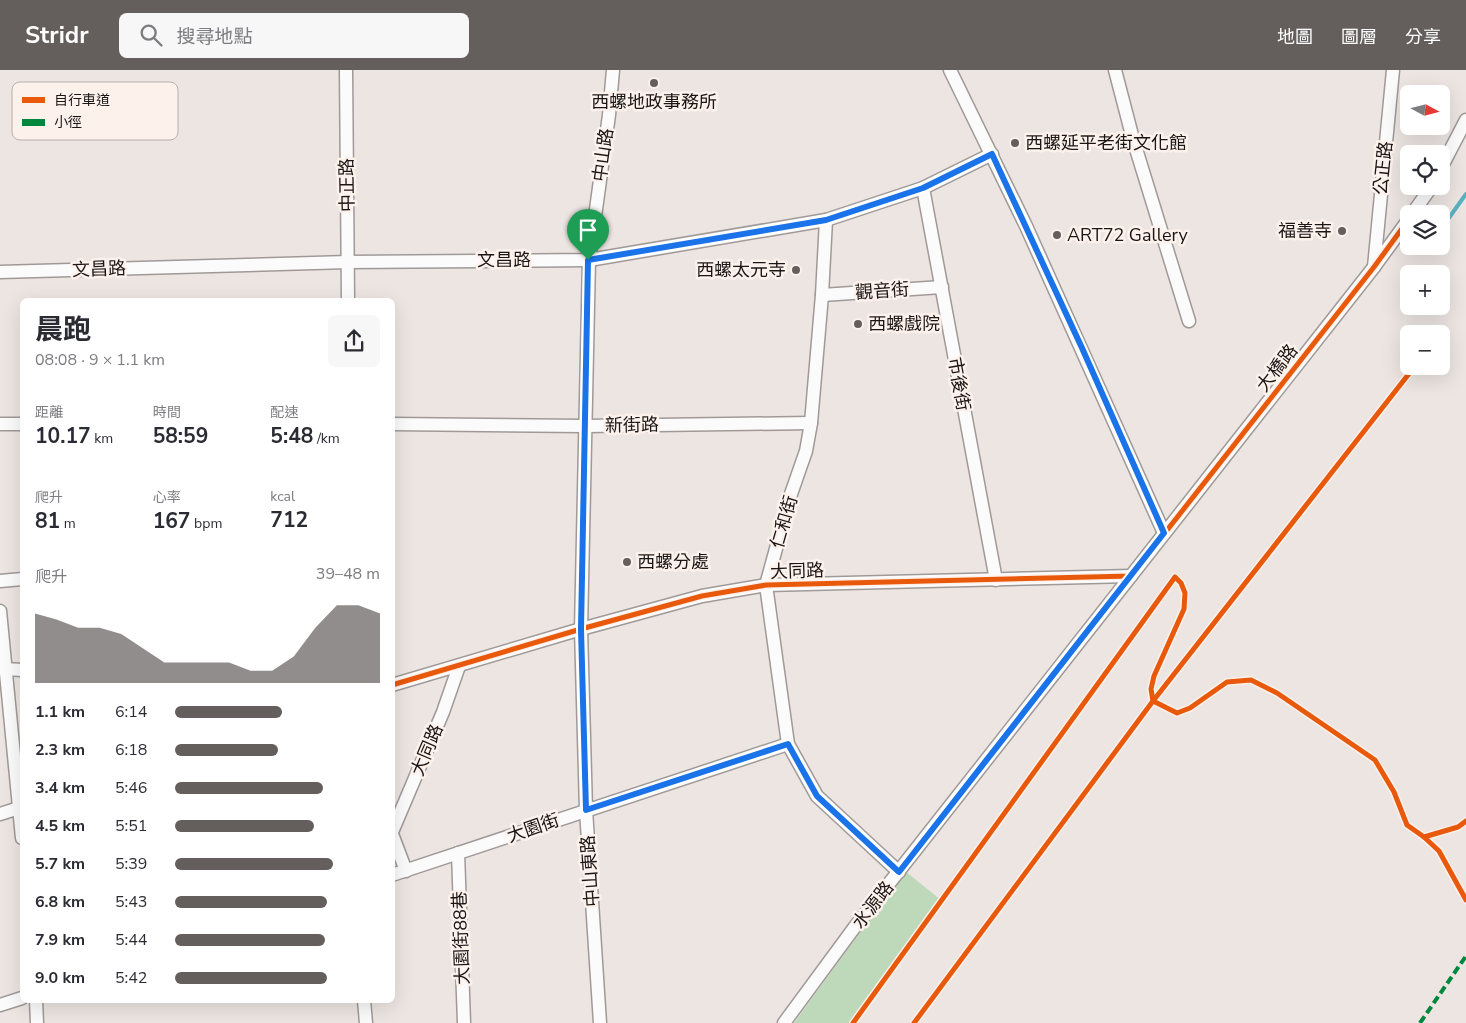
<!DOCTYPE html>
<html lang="zh-TW">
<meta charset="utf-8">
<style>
body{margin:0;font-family:"Nunito Sans","Noto Sans TC",sans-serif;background:#f7f7f7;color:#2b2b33;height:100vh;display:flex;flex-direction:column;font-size:19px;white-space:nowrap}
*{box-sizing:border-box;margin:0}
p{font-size:16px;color:#7c7c81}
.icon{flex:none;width:28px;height:28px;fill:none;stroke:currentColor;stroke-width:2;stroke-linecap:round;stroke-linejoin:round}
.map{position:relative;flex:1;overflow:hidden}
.side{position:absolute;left:20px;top:228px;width:375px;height:705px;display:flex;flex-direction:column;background:#fff;border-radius:8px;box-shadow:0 5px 20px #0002}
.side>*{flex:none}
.needle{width:32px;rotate:97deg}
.tools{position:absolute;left:1400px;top:15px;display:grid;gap:10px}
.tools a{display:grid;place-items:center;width:50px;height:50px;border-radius:8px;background:#fff;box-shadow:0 5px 20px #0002;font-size:25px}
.pin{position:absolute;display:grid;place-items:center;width:42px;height:42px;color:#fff;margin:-51px -21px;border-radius:50% 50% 50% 0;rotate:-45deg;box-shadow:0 0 5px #0007}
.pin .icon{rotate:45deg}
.round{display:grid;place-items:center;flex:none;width:52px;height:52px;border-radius:8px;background:#f7f7f7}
.head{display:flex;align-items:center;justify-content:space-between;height:85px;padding:0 15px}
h1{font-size:28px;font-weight:700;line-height:38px}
.stats{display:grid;grid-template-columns:repeat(3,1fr);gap:8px;height:85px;padding:5px 15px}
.stats div{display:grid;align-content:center}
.stats b{font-size:21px;font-weight:700}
.stats small{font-size:14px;font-weight:400}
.stats p{font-size:14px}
.chart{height:140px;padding:10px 15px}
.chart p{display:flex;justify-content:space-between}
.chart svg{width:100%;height:90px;margin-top:5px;fill:#645e5d;opacity:.7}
ul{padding:0 15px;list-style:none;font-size:16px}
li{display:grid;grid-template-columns:80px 60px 1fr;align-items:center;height:38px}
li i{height:12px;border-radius:6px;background:#645e5d}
header{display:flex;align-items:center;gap:30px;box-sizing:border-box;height:70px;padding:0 25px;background:#645e5d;color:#fff}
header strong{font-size:24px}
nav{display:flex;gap:28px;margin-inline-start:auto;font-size:18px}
.search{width:350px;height:45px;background:#f7f7f7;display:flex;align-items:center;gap:12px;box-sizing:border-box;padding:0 18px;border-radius:8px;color:#7c7c81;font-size:19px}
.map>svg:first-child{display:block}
</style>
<header>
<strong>Stridr</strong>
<div class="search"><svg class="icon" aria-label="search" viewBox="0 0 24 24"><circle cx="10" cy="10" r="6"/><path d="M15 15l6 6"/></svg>搜尋地點</div>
<nav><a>地圖</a><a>圖層</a><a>分享</a></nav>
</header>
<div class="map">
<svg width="1466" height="953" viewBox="0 0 1466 953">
<rect width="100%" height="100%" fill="#ece5e2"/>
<path fill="#bdd9b9" d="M905,801l37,30 -91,122h-57z"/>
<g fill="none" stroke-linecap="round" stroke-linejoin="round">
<g stroke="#5ab3c0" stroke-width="4">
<path d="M1441,159l25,-35"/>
<path d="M1428,179l2,-3"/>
</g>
<defs>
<g id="minor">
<path d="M346,0l2,230"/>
<path d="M950,0l76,156 138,307"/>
<path d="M1115,0l18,69 56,182"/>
<path d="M1441,98l25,-48"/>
<path d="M923,118l73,392"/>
<path d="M1412,144l20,-28"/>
<path d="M826,150l-4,75 -11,128 -5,28 -15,43 -25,91 22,159 29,52 82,76"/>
<path d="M1374,197l19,-197"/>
<path d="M0,202l348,-10 241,-2 237,-40 97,-32 69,-34"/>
<path d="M822,225l120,-8"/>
<path d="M0,354h22"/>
<path d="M392,354l192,2 227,-3"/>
<path d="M0,511l22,-2"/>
<path d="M0,541l22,227"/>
<path d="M5,599l17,1"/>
<path d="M392,615l189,-56 121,-33 64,-11 365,-9"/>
<path d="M0,744l22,-7"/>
<path d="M392,762l51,-120 16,-46"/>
<path d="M392,764l14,37"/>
<path d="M458,783l6,170"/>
<path d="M392,805l396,-131"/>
<path d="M36,930l1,23"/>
<path d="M364,930l2,23"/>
<path d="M0,935l22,-7"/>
<path d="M600,953l-14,-213 -5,-181 8,-369 20,-145 4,-45"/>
<path d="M784,953l70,-95 520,-661 35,-48"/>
</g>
</defs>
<use href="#minor" stroke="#9f9a98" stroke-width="15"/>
<use href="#minor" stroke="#fcfbfb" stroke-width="12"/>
<path stroke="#00873e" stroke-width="4" stroke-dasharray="8 4" stroke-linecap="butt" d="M1420,953l46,-67"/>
<defs>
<g id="cycleway">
<path d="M392,615l189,-56 121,-33 64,-11 365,-9 243,-309 35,-48"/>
<path d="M1153,631l24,12 13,-5 37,-26 24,-2 26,13 98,67 19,32 13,33 17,12"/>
<path d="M1466,751l-8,6 -34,10 15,14 27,49"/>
<path d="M853,953l322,-446 6,6 4,10 -1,16 -30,67 -3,13 2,12"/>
<path d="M914,953l239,-322 262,-335"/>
</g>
</defs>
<use href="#cycleway" stroke="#fdf1ec" stroke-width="8"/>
<use href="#cycleway" stroke="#e8590c" stroke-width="5"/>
</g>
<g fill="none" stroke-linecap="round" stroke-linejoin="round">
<defs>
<path id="route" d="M992,84l90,194 82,185 -265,339 -82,-76 -29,-52 -202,66 -5,-181 7,-369 238,-40 97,-32z"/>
</defs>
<use href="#route" stroke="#fff" stroke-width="10"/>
<use href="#route" stroke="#1a73e8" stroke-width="6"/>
</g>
<g fill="#645e5d" stroke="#fdf1ec" stroke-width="2">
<circle cx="654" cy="13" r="5"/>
<circle cx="1015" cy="73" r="5"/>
<circle cx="1342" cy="161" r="5"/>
<circle cx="1057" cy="165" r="5"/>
<circle cx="796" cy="200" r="5"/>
<circle cx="858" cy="254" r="5"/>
<circle cx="627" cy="492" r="5"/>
</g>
<g text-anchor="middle" stroke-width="5" stroke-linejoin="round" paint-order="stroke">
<g font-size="18" fill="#1a1615" stroke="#fdf1ec" text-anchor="start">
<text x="654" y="38" text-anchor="middle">西螺地政事務所</text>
<text x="1025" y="79">西螺延平老街文化館</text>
<text x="1332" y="167" text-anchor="end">福善寺</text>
<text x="1067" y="171">ART72 Gallery</text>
<text x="786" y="206" text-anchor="end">西螺太元寺</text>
<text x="868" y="260">西螺戲院</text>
<text x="637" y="498">西螺分處</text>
</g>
<g font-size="18" fill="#1a1615" stroke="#fdf1ec">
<text transform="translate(603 85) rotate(-82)" y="6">中山路</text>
<text transform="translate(1383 98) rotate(-84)" y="6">公正路</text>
<text transform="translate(347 115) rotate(-91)" y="6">中正路</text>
<text x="504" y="196">文昌路</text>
<text transform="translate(99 199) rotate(-2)" y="6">文昌路</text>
<text transform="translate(882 221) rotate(-4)" y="6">觀音街</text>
<text transform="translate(1277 298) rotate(-52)" y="6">大橋路</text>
<text transform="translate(959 314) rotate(80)" y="6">市後街</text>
<text transform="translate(632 355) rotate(-1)" y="6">新街路</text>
<text transform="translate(784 452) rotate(-74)" y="6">仁和街</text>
<text transform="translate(797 501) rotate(-2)" y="6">大同路</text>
<text transform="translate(427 680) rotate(-67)" y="6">大同路</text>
<text transform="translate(533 758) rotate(-19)" y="6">大園街</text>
<text transform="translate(590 801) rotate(-94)" y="6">中山東路</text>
<text transform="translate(873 835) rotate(-52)" y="6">水源路</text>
<text transform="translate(461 868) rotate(-92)" y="6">大園街88巷</text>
</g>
</g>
<rect x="12" y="12" width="166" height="58" rx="8" fill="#fdf1ec" stroke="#b9afac" stroke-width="1"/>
<rect x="22" y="27" width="23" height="6" fill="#e8590c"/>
<rect x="22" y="49" width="23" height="7" fill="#00873e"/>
<g font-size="14" fill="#1a1615">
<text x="54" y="35">自行車道</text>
<text x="54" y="57">小徑</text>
</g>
</svg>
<div class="tools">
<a><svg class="needle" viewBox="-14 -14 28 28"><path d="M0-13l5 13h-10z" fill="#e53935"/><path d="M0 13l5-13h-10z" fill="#7c7c81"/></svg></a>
<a><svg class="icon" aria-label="locate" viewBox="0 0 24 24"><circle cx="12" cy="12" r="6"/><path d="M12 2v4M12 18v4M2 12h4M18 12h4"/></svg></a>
<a><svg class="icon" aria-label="layers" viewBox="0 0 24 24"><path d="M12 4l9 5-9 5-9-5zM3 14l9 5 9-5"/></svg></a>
<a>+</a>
<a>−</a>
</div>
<div class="pin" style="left:588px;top:190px;background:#1e9e55"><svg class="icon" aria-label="arrive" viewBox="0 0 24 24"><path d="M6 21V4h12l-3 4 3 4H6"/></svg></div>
<section class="side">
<div class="head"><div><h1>晨跑</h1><p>08:08 · 9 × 1.1 km</p></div><a class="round"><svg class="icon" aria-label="share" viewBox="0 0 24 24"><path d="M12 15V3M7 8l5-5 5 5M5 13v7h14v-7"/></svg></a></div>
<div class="stats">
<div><p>距離</p><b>10.17<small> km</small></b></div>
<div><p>時間</p><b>58:59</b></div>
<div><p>配速</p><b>5:48<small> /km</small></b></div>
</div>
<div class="stats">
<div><p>爬升</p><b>81<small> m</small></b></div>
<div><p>心率</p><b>167<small> bpm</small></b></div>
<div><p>kcal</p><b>712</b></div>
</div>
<div class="chart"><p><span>爬升</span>39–48 m</p>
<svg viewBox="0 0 160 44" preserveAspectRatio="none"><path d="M0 44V10L10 13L20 17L30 17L40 20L50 27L60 34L70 34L80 34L90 34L100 38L110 38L120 31L130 17L140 6L150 6L160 10V44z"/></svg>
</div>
<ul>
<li><b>1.1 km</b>6:14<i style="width:52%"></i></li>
<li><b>2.3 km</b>6:18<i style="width:50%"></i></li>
<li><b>3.4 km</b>5:46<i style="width:72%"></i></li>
<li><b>4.5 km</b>5:51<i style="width:68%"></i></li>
<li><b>5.7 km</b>5:39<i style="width:77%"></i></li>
<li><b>6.8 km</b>5:43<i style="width:74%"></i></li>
<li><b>7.9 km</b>5:44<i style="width:73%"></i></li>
<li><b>9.0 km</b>5:42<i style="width:74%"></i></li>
</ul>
</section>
</div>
